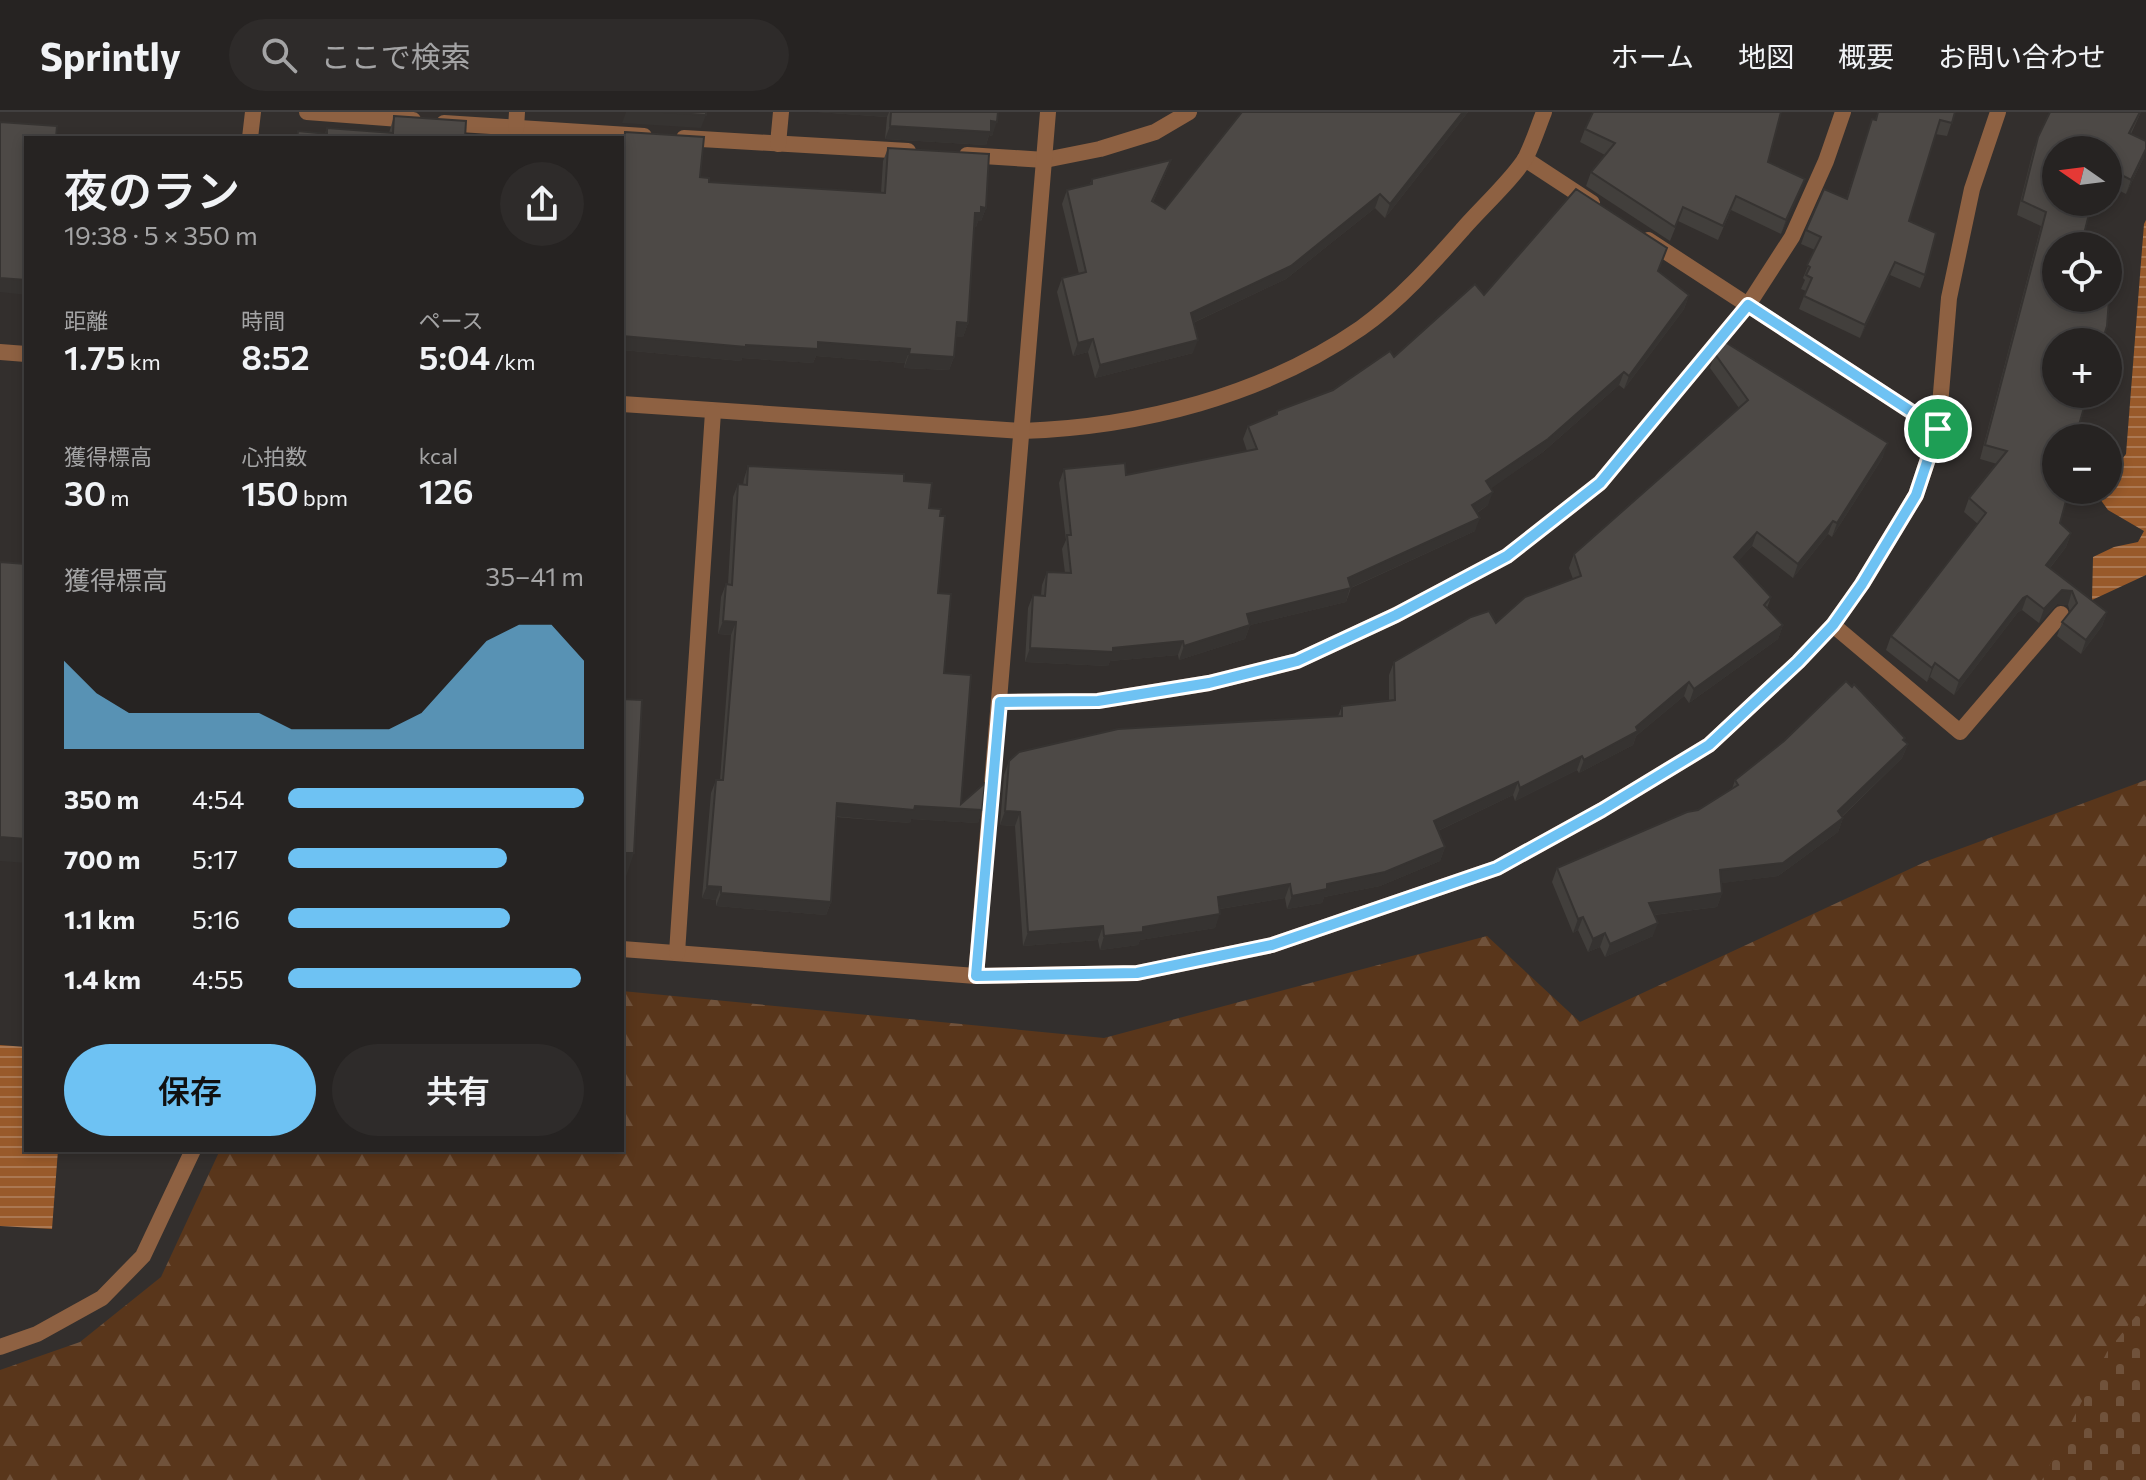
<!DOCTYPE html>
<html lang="ja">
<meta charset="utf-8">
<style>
body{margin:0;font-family:Commissioner,"Noto Sans JP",sans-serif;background:#2e2b2a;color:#f1f3f6;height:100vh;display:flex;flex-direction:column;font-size:30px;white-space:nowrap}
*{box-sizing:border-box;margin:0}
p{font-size:26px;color:#a4a4a5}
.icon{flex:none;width:44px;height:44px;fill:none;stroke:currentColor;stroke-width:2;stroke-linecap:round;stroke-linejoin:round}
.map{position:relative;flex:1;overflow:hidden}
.details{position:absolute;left:24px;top:24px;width:600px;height:1016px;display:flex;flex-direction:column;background:#262322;border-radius:0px;box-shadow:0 4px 12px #0003,0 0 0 2px #424040}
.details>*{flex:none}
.needle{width:52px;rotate:284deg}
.buttons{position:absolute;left:2042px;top:24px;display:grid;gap:16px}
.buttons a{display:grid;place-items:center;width:80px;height:80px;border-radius:50%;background:#262322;box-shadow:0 4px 12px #0003,0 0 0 2px #424040;font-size:40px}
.pin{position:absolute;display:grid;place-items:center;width:68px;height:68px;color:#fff;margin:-34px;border:4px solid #fff;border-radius:50%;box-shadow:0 2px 8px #0007}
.round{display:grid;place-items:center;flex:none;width:84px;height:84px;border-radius:42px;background:#2e2b2a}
.overview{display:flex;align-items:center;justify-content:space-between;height:136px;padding:0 40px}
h1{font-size:44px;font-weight:600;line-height:60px}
.metrics{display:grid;grid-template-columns:repeat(3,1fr);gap:12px;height:136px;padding:8px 40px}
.metrics div{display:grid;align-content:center}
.metrics b{font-size:34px;font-weight:600}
.metrics small{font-size:22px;font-weight:400}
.metrics p{font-size:22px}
.chart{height:224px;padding:16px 40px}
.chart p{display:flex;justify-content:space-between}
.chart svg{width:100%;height:144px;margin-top:8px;fill:#6ec2f3;opacity:.7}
.action{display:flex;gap:16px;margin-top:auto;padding:16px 40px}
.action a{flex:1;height:92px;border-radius:48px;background:#6ec2f3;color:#111;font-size:32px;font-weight:600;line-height:92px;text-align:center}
.action a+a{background:#2e2b2a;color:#f1f3f6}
ul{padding:0 40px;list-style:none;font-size:26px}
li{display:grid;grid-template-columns:128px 96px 1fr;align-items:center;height:60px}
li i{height:20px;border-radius:10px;background:#6ec2f3}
header{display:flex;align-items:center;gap:48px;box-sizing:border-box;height:112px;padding:0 40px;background:#262322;border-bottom:2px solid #424040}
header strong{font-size:38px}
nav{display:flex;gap:44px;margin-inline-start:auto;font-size:28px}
.search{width:560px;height:72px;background:#2e2b2a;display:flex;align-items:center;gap:20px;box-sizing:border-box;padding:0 28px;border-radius:44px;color:#a4a4a5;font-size:30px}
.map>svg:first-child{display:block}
</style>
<header>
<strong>Sprintly</strong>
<div class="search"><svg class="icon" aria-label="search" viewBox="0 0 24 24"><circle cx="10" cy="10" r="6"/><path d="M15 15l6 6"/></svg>ここで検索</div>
<nav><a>ホーム</a><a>地図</a><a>概要</a><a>お問い合わせ</a></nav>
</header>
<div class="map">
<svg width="2146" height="1368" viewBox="0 0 2146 1368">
<defs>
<pattern id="forest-firs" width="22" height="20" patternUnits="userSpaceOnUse" patternTransform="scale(2)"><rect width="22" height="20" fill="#59361b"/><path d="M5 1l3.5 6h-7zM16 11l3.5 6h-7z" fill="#70523b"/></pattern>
<pattern id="cemetery-stones" width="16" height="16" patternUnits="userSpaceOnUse" patternTransform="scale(2)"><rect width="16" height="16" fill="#59361b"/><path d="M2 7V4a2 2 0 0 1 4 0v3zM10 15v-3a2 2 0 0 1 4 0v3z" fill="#70523b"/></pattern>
<pattern id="water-rules" width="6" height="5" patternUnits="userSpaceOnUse" patternTransform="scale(2)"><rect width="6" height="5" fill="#995a2a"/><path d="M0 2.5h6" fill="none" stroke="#ab7852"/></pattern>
</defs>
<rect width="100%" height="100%" fill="#332f2d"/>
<path fill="url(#forest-firs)" d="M2146,668v700h-2146v-110l80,-28 81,-65 59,-127h402v-159l482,47 383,-102 93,86 347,-161z"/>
<path fill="url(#cemetery-stones)" d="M2146,1191v177h-104l65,-128z"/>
<g fill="url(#water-rules)">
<path d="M2146,108v355l-54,25 1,-43 21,-10 24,-5 6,-11 -36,-21 -13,-18 13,-2v-13l18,-23 18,-230z"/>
<path d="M0,933l26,2v103h32l-6,79 -52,-3z"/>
</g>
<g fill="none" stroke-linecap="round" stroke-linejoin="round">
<path stroke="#8e6142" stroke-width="16" d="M1833,513l127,107 101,-118"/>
<g stroke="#8e6142" stroke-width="16">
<path d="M307,0l106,8"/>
<path d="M444,11l200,13"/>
<path d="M516,16l1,-16"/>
<path d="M250,26l3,-26"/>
<path d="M684,26l224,13"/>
<path d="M778,32l3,-32"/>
<path d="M967,43l78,5 55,-11 55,-17 34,-20"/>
<path d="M1525,47l67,44"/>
<path d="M1648,128l290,189"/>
<path d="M0,240l26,2"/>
<path d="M622,292l400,27c118,-4 241,-35 339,-103 38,-27 70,-63 101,-98 16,-19 53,-53 64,-73 7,-14 12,-30 18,-45"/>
<path d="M1000,590l98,-1 111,-18 88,-22 99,-46 111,-59 93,-73 148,-178 44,-68 34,-76 17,-49"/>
<path d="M622,837l354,27 161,-3 135,-28 225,-77 105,-58 107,-65 89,-83 35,-37 29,-41 54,-89 22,-66 11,-131 23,-109 26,-77"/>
<path d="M677,841l36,-541"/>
<path d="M976,864l72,-864"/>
<path d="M0,1235l37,-13 65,-36 41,-42 50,-106"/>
</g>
</g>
<g fill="#423f3c">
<path d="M817,0h181l-6,24 -3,-1 -3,10 -101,-6 2,-22z"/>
<path d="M1242,0h226l-83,106 -10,-10 -89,71 -93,44v30l-98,25 -7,-26 -15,4 -16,-64 5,-14 17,-4 -17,-70 5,-14 23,-6 2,-5 74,-6 -13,29 12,7z"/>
<path d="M1878,0h77l-8,24 -12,-2 -26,87 16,54 -5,13 -30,-13 -30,63 -61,-29 7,-18 -5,-2 4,-9 -2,-2 12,-28 -14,-6 5,-14 40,-31 26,-80 3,1z"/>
<path d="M2050,0h91l-10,22 13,23 -18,37 -18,-9v-35l-52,96 23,179 -19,98 11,10 -5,14 -16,21 57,44 -5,14 -21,28 -24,-18 5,-14 8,-10 -2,-7 -11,-1 -18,19 -17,-13 -4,2 -64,83 -24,-18 -3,5 -41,-32 5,-14 87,-112 -14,-12 5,-14 28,-34 -17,-5 61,-233 -24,-11 16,-64 5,-14z"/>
<path d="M394,4l71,22h-169l2,-7 27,3 2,-6 62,5z"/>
<path d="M1585,17l183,33 37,17 -24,55 -50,-24 -13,30 -40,-19 -8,20 -84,-55 5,-14 14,-17 -25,-13z"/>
<path d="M625,20l84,50 172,11 2,-32 5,-13 98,60 -5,13h-3l-2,6h-2l-6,96 -5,14 -7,-1 -2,21 -5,13 -45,-2 1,-5 -89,-7 -3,7 -71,-5 -1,3 -119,-11v-209z"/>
<path d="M1658,159l31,24 -5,14 -60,80 -5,-4 -76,67 -52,36 -3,17 -11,8 -2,18 -124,57 -5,14 -96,23 -5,14 -66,21 -1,-5 -68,6 -2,5 -83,-4 3,-54 5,-13h8l1,-10 5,-13 18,1 -3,-24 4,-9 -7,-57 5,-14 62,6 121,-24 -4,-12 5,-13 27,-11 2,-4 56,-21 61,-33 90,-62z"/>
<path d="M1715,242l168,103 -51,80 -4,-3 -35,44 -41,-32 -14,15 33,36 -4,11 16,17 -5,14 -89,64 -5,-7 -48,40 -3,9 -54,28 -2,-3 -62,31 -2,-6 -75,36 7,16 -5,14 -60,25 -56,11 -2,6 -35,6 -2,-11 -65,11 -5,19 -75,12 -2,5 -38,5 -2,-10 -75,6 -8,-120 -15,-1 4,-50 5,-14 329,-45 4,-10 47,-5v-26l5,-13 102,-39 77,-44 -4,-11 5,-14 165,-146 -29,-40z"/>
<path d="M748,354l156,15 25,27 9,85 6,80 17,131 21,6 -4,13 -67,-4 -1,4 -74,-6 -5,85 -5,13 -110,-9v-6l-14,-2 9,-105 5,-13h4l11,-145 -13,-1 3,-37 5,-13h2l5,-87 5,-13 5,1 1,-6z"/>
<path d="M1904,629l4,3 -6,14 -60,59 1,1 -5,14 -60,44 -57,7 1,10 -5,14 -63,8 -1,21 -48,21 -5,-10 -12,5 -10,-22 -5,3 -21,-51 5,-14 141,-58 34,-21 3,-9z"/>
</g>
<g fill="#363331">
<path d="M626,0h37l43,3 -5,13 -79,-5z"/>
<path d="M817,0h72l-2,5z"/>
<path d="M1463,0h5l-83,106 5,-14z"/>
<path d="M991,9l6,1 -5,14 -3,-1 -3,10 -101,-6 5,-13z"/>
<path d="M2146,37l-2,8 -18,37 5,-14z"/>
<path d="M1171,48l-5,13 -19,41 5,-13z"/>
<path d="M1805,67l-5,14 -19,41 5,-14z"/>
<path d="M1380,82l-5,14 -89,71 -100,47 5,-13z"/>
<path d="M981,95l5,1 -5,13h-3l-2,6h-6l5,-14z"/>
<path d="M1895,150l-5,13 -30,63 5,-13z"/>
<path d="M0,166l26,2v15l-26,-3z"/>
<path d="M1689,183l-5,14 -60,80 5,-13z"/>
<path d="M957,210l11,1 -5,14 -11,-1z"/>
<path d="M622,224l124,9 72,-3 92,7 -5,14 -89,-7 -3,7 -71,-5 -1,3 -119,-11z"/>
<path d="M1093,227l-5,13 -15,4 5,-13z"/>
<path d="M1198,228l-5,13 -98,25 5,-13z"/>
<path d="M909,242l45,3 -5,13 -45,-2z"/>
<path d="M1624,260l-5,13 -76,67 -61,43 4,-14z"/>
<path d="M1888,331l-5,14 -51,80 5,-14z"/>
<path d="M1493,380l-5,13 -21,14 5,-14z"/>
<path d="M1480,406l-5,13 -125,57 -4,14 -104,25 5,-13 101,-36z"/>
<path d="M1833,409l-5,13 -35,44 5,-14z"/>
<path d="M1757,420l-5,14 -23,25 5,-14z"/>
<path d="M2071,421l-5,14 -25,32 5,-14z"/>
<path d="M2062,478l10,1 -4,14 -11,-1 -18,19 5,-14z"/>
<path d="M2027,484l-5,14 -4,2 -64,83 5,-14 64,-83z"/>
<path d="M2107,500l-5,14 -21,28 5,-14z"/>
<path d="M723,509l13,1 -5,13 -13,-1z"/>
<path d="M1250,513l-5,14 -66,21 5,-14z"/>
<path d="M1783,513l-5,14 -89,64 5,-14z"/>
<path d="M1183,529l-5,14 -68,6 -2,5 -83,-4 5,-14h83z"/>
<path d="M1935,551l-5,14 -3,5 5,-14z"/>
<path d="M1689,570l-5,14 -48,40 -3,9 -54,28 5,-13 52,-33z"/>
<path d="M1905,626l-5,14 8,-8 -6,14 -69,67 5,-14z"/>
<path d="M1582,644l-5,14 -62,31 5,-13z"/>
<path d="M1518,670l-5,13 -84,40 5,-14z"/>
<path d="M837,691l78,3 67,4 -4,13 -67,-4 -1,4 -78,-7z"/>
<path d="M1005,699l15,1 -5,14 -15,-1z"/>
<path d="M1843,706l-5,14 -60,44 -63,8 5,-14z"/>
<path d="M0,725l26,2v24l-26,-2z"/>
<path d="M1445,735l-5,14 -60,25 -56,11 -2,6 -35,6 5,-13z"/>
<path d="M622,741h12l-8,24 -4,-1z"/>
<path d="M1290,772l-5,14 -72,12 5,-13z"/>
<path d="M707,774l14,1 -5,13 -14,-2z"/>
<path d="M721,781l110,9 -5,13 -110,-9z"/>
<path d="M1722,781l-5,14 -73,9 5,-13z"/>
<path d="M1220,802l-5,14 -75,12 -2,5 -38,5 4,-14 39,-9z"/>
<path d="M1583,805l-5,13 -5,3 5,-14z"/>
<path d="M1658,811l-5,13 -48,21 5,-13z"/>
<path d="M1103,814l-5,14 -75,6 5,-14z"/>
<path d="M1605,821l-5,14 -12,5 5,-13z"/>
</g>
<g fill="#4d4946" stroke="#363331" stroke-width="2">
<path d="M663,0h43v3z"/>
<path d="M891,0h107l-1,10 -6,-1v11l-101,-6z"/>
<path d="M1242,0h221l-73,92 -10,-10 -89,72 -100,47 7,27 -98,25 -7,-26 -15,4 -16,-65 24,-6 -19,-82 25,-6v-5l79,-19 -19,41 13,8z"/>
<path d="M1593,0h188l-13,50 37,17 -19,41 -50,-24 -13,30 -40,-19 -8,20 -84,-55 24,-29 -30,-14z"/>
<path d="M1878,0h77l-3,11 -12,-3 -31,101 27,12 -11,42 -30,-13 -30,63 -61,-29 8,-18 -6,-3 4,-8 -3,-2 14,-28 -15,-7 18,-41 23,10 25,-80 4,1z"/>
<path d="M2050,0h90l-11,21 17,8v8l-15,31 -23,-12v-18h-52v52h36l-11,44h-25v52h52v-12h2l-3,40 -5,16h-46v52h32l-9,31 9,2 -3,11h-29v52h13l-9,33 11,10 -25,32 61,47 -21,28 -24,-18 15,-19 -5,-12 -10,-1 -18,19 -17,-13 -4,2 -64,83 -24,-18 -3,5 -41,-32 95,-123 -17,-15 38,-47 -22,-6 61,-233 -24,-11 16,-64z"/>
<path d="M394,4l72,5 -1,17h-168l1,-7 29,3v-6l66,5z"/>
<path d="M0,10l57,4 -1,12h-30v142l-26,-2z"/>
<path d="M625,20l79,5 -4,40 9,1v4l176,11 3,-45 101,6 -3,54 -5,-1v6h-6l-7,110 -11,-1 -3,35 -45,-3 1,-5 -92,-7v7l-72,-4v2l-124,-11v-177h2z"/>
<path d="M1576,77l91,59 -9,23 31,24 -60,81 -5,-4 -76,67 -62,42 7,11 -21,13 8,13 -132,60 3,10 -104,26 3,11 -66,21 -1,-5 -70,7v4l-83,-4 3,-53 12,1 2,-24 24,1 -4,-38h4l-7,-66 61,-6 1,12 131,-26 -9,-23 29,-12v-3l56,-21 57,-39 4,6 81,-73 9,11z"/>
<path d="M1725,230l163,101 -51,80 -4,-2 -35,43 -41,-32 -23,25 37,40 -7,8 19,20 -89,64 -5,-7 -53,45 2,4 -54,29 -2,-4 -62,32 -2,-6 -84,39 11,26 -60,25 -58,12v5l-35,7 -2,-12 -72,13 2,17 -77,13v5l-39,4 -1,-10 -75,6 -8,-120 -15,-1 4,-50 10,-9 99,-23 224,-13v-10l53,-6 -1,-38 77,-45 18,-6 7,12 29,-26 56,-21 -7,-22 174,-154 -33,-46z"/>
<path d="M748,354l156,8v7l28,2 -3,25 12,1 -1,7h5l-7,77 13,1 -7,79 27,2 -10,129 24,-21 -3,27 -67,-4 -1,4 -77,-7 -6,99 -110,-9v-6l-14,-1 9,-106h7l13,-158 -13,-1 3,-37 6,1 6,-101 9,1z"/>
<path d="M0,450l26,2v275l-26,-2z"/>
<path d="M1846,569l6,6 2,-3 51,54 -2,2 5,4 -70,67 5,7 -60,45 -63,7 2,23 -73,10 9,20 -48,21 -5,-11 -12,6 -10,-22 -5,2 -21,-51 130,-56 11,-2 40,-25 -3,-5 49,-39z"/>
<path d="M622,587l20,1 -8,153h-12z"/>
</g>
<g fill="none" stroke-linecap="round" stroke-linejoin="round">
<defs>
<path id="route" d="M1748,193l190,124 -22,66 -54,89 -29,41 -35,37 -89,83 -107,65 -105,58 -225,77 -135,28 -161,3 24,-274 98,-1 111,-18 88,-22 99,-46 111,-59 93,-73z"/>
</defs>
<use href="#route" stroke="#fff" stroke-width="16"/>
<use href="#route" stroke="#6ec2f3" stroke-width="10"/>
</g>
</svg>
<div class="buttons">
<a><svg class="needle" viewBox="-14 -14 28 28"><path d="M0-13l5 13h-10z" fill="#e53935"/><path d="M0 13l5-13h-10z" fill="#a4a4a5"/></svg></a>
<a><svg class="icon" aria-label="locate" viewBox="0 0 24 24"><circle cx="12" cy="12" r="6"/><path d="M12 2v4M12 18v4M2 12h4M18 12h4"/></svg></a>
<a>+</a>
<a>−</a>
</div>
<div class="pin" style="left:1938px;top:317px;background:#1e9e55"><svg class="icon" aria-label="arrive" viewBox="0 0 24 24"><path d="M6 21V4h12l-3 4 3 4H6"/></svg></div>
<section class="details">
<div class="overview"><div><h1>夜のラン</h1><p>19:38 · 5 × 350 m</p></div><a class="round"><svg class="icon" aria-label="share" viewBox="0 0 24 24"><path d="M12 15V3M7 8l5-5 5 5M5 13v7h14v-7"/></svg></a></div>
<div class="metrics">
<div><p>距離</p><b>1.75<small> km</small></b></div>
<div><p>時間</p><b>8:52</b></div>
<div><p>ペース</p><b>5:04<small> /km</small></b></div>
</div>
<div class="metrics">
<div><p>獲得標高</p><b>30<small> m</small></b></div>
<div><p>心拍数</p><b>150<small> bpm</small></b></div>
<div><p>kcal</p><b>126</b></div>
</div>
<div class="chart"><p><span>獲得標高</span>35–41 m</p>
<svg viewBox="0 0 160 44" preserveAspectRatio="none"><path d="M0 44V17L10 27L20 33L30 33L40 33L50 33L60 33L70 38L80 38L90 38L100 38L110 33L120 22L130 11L140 6L150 6L160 17V44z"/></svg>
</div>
<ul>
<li><b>350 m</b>4:54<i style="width:100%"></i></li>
<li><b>700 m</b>5:17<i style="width:74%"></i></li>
<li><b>1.1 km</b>5:16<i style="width:75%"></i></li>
<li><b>1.4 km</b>4:55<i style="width:99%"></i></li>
</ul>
<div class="action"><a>保存</a><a>共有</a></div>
</section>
</div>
